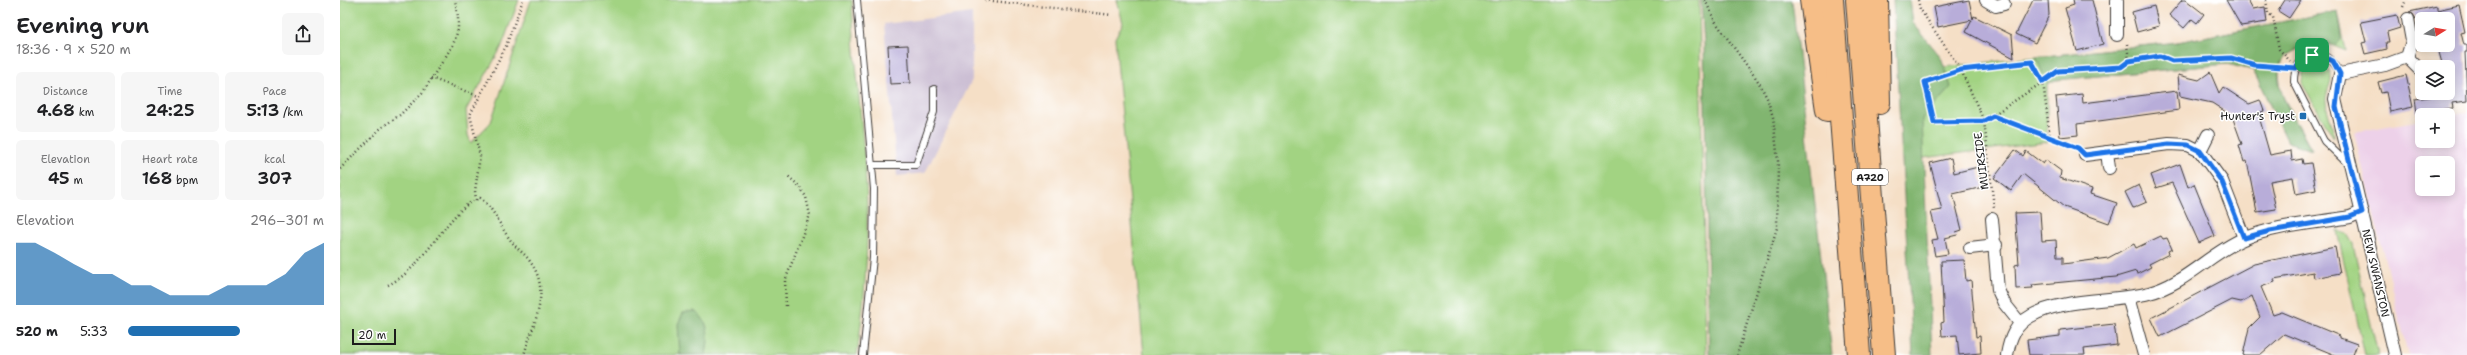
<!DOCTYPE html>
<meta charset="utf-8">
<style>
body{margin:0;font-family:"Shantell Sans",sans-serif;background:#f6f6f6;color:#202124;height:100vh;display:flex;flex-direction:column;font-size:15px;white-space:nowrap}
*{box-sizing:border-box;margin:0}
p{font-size:13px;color:#757577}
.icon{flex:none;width:22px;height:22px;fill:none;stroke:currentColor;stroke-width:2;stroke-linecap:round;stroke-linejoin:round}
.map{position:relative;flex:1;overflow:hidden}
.sheet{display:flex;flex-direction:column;background:#fff;width:340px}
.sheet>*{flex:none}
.needle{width:26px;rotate:79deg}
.fabs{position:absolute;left:2075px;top:12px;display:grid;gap:8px}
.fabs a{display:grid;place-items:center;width:40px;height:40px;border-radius:6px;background:#fff;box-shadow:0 2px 10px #0003;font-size:20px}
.scale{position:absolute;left:12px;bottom:10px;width:44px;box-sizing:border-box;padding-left:4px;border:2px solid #1c1c1c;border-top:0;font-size:11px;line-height:14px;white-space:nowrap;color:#1c1c1c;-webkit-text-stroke:3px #fff;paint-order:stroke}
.pin{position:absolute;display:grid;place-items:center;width:34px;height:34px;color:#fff;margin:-17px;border-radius:8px;box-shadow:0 2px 6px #0006}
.round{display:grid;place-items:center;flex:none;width:42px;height:42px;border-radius:6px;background:#f6f6f6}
.overview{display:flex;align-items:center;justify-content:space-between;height:68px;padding:0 16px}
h1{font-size:22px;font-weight:600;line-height:30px}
.figures{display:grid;grid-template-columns:repeat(3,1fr);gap:6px;height:68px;padding:4px 16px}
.figures div{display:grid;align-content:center;border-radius:6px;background:#f6f6f6;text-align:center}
.figures b{font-size:17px;font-weight:600}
.figures small{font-size:11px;font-weight:400}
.figures p{font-size:11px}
.chart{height:112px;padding:8px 16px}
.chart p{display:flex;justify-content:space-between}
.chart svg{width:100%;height:72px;margin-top:4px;fill:#1f6fb2;opacity:.7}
ul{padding:0 16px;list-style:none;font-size:13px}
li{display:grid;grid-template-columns:64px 48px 1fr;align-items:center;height:30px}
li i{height:10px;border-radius:5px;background:#1f6fb2}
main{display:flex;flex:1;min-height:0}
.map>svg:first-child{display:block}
</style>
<main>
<section class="sheet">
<div class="overview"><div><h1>Evening run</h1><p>18:36 · 9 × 520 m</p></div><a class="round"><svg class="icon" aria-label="share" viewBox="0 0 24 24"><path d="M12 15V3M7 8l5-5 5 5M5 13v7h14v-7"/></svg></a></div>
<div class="figures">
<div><p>Distance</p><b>4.68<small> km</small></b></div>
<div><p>Time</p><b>24:25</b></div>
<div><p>Pace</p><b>5:13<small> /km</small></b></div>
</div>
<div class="figures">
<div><p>Elevation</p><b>45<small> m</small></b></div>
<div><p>Heart rate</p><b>168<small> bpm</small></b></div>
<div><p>kcal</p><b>307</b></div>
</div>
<div class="chart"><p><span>Elevation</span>296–301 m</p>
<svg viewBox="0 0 160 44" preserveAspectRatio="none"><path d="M0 44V6L10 6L20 12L30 19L40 25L50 25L60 32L70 32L80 38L90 38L100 38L110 32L120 32L130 32L140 25L150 12L160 6V44z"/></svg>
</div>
<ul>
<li><b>520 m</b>5:33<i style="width:57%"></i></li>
</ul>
</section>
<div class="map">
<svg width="2127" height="355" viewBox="0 0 2127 355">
<rect width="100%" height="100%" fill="#fff"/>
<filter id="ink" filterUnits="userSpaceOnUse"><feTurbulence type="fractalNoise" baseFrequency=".025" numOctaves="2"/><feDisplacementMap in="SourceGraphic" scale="8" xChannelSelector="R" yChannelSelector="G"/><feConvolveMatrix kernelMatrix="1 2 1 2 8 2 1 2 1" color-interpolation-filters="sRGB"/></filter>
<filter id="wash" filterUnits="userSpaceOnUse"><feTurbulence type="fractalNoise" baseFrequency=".012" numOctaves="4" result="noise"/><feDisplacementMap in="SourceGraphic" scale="16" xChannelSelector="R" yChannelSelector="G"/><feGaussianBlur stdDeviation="0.9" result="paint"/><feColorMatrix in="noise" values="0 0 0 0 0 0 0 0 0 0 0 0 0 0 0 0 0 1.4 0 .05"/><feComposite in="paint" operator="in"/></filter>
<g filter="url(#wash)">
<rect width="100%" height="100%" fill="#f5dfc6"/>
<path fill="#edd1e9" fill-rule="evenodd" d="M2127,112v243h-59l-54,-223 68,-12v21h26v-26zM2082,163h26v26h-26z"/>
<path fill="#ccbfd4" d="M632,13v67l-47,93 -28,3 -13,-152z"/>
<g fill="#a2d382" stroke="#5f784f">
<path d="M0,0h179l-18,48 -35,62 2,25 3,8 20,-21 40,-122h321c2,56 9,111 13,167 5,62 1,126 -8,188h-517z"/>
<path d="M777,0h582l7,355h-562l-29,-317 8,-15z"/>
<path d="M1998,11l8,40c-27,-12 -37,-9 -62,6l-5,15 2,21 31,57 -24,-8 -35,-72 -26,-6 -172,16 -8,4v58l-139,18 -2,-89 272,-29z"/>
<path d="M1972,65l12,1c15,12 1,21 2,36 1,12 8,25 8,36l-31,-53v-12z"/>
<path d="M1997,231l10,3 6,10 25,111h-13z"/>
</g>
<g fill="#81b570" stroke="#4e6846">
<path d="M1361,0h91l40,355h-123l-5,-311z"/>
<path d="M1553,0h17l3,23 28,34 10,30 -29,32 10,236h-19z"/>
<path d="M1998,11l4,28 -6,6c-13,-4 -27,-3 -39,4 -3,3 -10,5 -13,8 -19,24 16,72 28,93l-24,-8 -35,-72 -26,-6 -172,16 -8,4 -11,-27 142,-15z"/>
<path d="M354,311c17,10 15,27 12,44h-26l-2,-31 5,-11z"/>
</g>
<g id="blocks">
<g fill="#b8add9">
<path d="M1629,0l4,19 1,-3 38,19 2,23 -48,-26 6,-12 -34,7 -4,-20z"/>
<path d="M1693,0h15l1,15 -14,28 -19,-9z"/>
<path d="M1733,0h19l11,44 -26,7 -12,-43 9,-3z"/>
<path d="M1842,0h4l18,14 -7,9 -5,-4 -8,9 -15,-13z"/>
<path d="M1886,0h22l5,9 12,-2 2,15 -26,4z"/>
<path d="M1945,0h16l-12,18 -11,-7z"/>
<path d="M2119,5l6,27 -4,1 3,12h3v7h-2l2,49 -15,2 1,5 -36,5 -2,-14 33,-5v-27h-5l-6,-22h11v-26h-32l-3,-5 -4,-2 28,-6v4z"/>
<path d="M1814,6l5,20 -22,6 -5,-20z"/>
<path d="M2057,15l3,13 -13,4 2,10h-3l1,7 -22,5 -3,-11 4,-1 -5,-20z"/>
<path d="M568,45l2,38 -20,1 -2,-38z"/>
<path d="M1870,72l9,21 4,-6 26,17 11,-4 4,11 -6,2 12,42 21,-4 1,10 10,-2 1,5 8,-1 5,27 -20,4 -3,-17 -23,4 6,28 -19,3 -10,-51 -3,1 -5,-17 3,-1 -10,-28 -20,-13 -32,-7 -2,-21 21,5z"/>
<path d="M2066,75l7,32 -23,5 -4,-20 -5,1 -3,-11z"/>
<path d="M1837,91l2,19 -102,14 1,11 -18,2 -4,-40 26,-3 1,9z"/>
<path d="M1675,150l8,6 3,-5 17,13 3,-4 15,11 -1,7 32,11 -2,5 27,9 -8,20 -45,-16 -41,-33 -12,17 -17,-13z"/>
<path d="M1611,158l3,15 24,-6 5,20 -30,7 9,36 -6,2 1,3 -12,3 3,16 -13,2 -3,-16 6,-1 -7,-27 11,-2 -12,-47z"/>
<path d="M1840,164l8,23 6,-3 21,52 -16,7 -27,-60 -16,5 -5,-13z"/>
<path d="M1799,185l8,17 -14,6 -8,-16z"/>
<path d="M1700,212l2,29 14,-1 1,17h6v7l45,-6 26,-14 2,4 25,-12 2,3 4,-1 5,11 -4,2 1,3 -20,10 2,3 -14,7 -1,-3 -20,6 -84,8 1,3 -17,1 -1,-24 4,-1 -4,-51z"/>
<path d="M1995,247l5,26 -26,5 -1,-6 -39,7 1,3 -14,5 12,28 9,-3 58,24v2l17,6 -4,11h-18l-51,-21 -24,21h-17l6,-27 11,-11 -8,-21 -11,6 -9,-2 -72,37 -9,-19 103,-54z"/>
<path d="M1624,260l2,21 5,-1 5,57 4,-1 1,17 -22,2 -2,-20 -15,1 -1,-13 3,-1 -3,-61z"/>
<path d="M1774,324l3,21 -33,4 1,6h-56l-2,-15 33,-4v-6z"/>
</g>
</g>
</g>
<g filter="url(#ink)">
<use href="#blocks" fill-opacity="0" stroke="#3d3936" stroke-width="1"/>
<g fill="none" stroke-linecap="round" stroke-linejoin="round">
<defs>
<g id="lane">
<path d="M517,0l17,189 -1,69 -10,97"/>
<path d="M2000,74c-11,-30 -47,-23 -46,8l30,59 24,23"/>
<path d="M533,165h43l18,-53v-23"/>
</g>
<g id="street">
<path d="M1646,0l10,6 8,-2"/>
<path d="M1777,35v-35"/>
<path d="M2067,57l15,15"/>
<path d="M1860,151l8,-16"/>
<path d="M1767,152l2,16"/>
<path d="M1745,155l84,-11 19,1 12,6 22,30 22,57"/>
<path d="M1652,219l6,71 6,13 16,20"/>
<path d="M1630,248l26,-3"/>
<path d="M1788,297l16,58"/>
<path d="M1667,355c3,-18 8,-30 24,-39 30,-18 84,-14 118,-23 36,-9 61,-40 94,-54 31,-14 74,-16 107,-22l12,-5"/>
<path d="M2055,355l-60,-256 5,-25 45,-9 22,-8 5,-16 -4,-22"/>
</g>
<g id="highway">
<path d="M1471,0l16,110"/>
<path d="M1492,0l27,355"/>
<path d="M1517,0l27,355"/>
<path d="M1537,0l2,103"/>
</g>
</defs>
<use href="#lane" stroke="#3d3936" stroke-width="8"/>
<use href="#street" stroke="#3d3936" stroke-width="14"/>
<use href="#highway" stroke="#3d3936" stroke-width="24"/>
<g stroke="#3d3936" stroke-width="2.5" stroke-dasharray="1 3" stroke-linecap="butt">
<path d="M645,0l127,15"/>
<path d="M1365,0l10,21 43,60 9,17 6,19 5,44 -1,67 -40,127"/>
<path d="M1578,0l2,9 41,61 23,51 10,86"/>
<path d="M1926,0l2,13 5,4 6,32 11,12"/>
<path d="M2063,7l3,-7"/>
<path d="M1787,44l2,17"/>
<path d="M1692,62l11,20 -59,39 -50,1 -9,-39 36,-13z"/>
<path d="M91,78l47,18"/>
<path d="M1654,116l81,31"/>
<path d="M1710,138l-7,-56 15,-11 63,-4 8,-6 31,-5 12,5 59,-3 24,7 32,2"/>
<path d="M0,169l42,-42 18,-12 23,-23 30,-47 5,-15v-13l-3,-17"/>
<path d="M136,200l-1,-9 5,-35 -10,-41 36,-69 17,-46"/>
<path d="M48,285c39,-18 60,-77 92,-87 16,12 20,30 32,44 5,7 12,11 17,18 24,31 4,63 -5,95"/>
<path d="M446,306l-1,-25 25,-66 -4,-18 -7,-11 -11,-10"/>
</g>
<use href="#lane" stroke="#fff" stroke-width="6"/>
<use href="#street" stroke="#fff" stroke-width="12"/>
<use href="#highway" stroke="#f6be87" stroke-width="22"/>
</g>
</g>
<g fill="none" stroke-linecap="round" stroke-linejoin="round" filter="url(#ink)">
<defs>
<path id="route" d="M1972,55h8l13,6 7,13 -4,33 26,105 -12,5 -80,14 -26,7 -22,-56 -22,-31 -12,-6 -19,-1 -84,11 -7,-7 -85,-32 -9,5 -50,1 -9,-40 36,-12 71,-8 11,20 15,-11 63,-4 8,-6 31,-5 12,5 59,-3 24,7 41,3 10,-11z"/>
</defs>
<use href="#route" stroke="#fff" stroke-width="8"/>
<use href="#route" stroke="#1a73e8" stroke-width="5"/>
</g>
<rect fill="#1f6fb2" stroke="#fff" stroke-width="1.5" x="1959" y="112" width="8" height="8" rx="2"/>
<g text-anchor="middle" stroke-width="3" stroke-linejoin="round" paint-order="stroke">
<rect fill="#fff" stroke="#606060" stroke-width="1" x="1512" y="169" width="36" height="16" rx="3"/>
<g font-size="10" font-weight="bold" fill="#1c1c1c">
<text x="1530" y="181">A720</text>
</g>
<g font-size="11" fill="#1c1c1c" stroke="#fff" text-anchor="end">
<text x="1955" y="120">Hunter's Tryst</text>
</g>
<g font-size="11" fill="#1c1c1c" stroke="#fff">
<text transform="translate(1641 161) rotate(-97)" y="4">MUIRSIDE</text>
<text transform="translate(2036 273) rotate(77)" y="4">NEW SWANSTON</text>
</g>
</g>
</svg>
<div class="fabs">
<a><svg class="needle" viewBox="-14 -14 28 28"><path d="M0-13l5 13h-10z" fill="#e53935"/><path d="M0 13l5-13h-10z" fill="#757577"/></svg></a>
<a><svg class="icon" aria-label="layers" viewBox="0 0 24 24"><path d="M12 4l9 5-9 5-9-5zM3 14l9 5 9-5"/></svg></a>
<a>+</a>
<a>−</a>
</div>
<div class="scale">20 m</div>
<div class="pin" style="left:1972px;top:55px;background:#1e9e55"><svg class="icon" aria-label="arrive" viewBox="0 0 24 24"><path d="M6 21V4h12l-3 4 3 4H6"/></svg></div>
</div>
</main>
